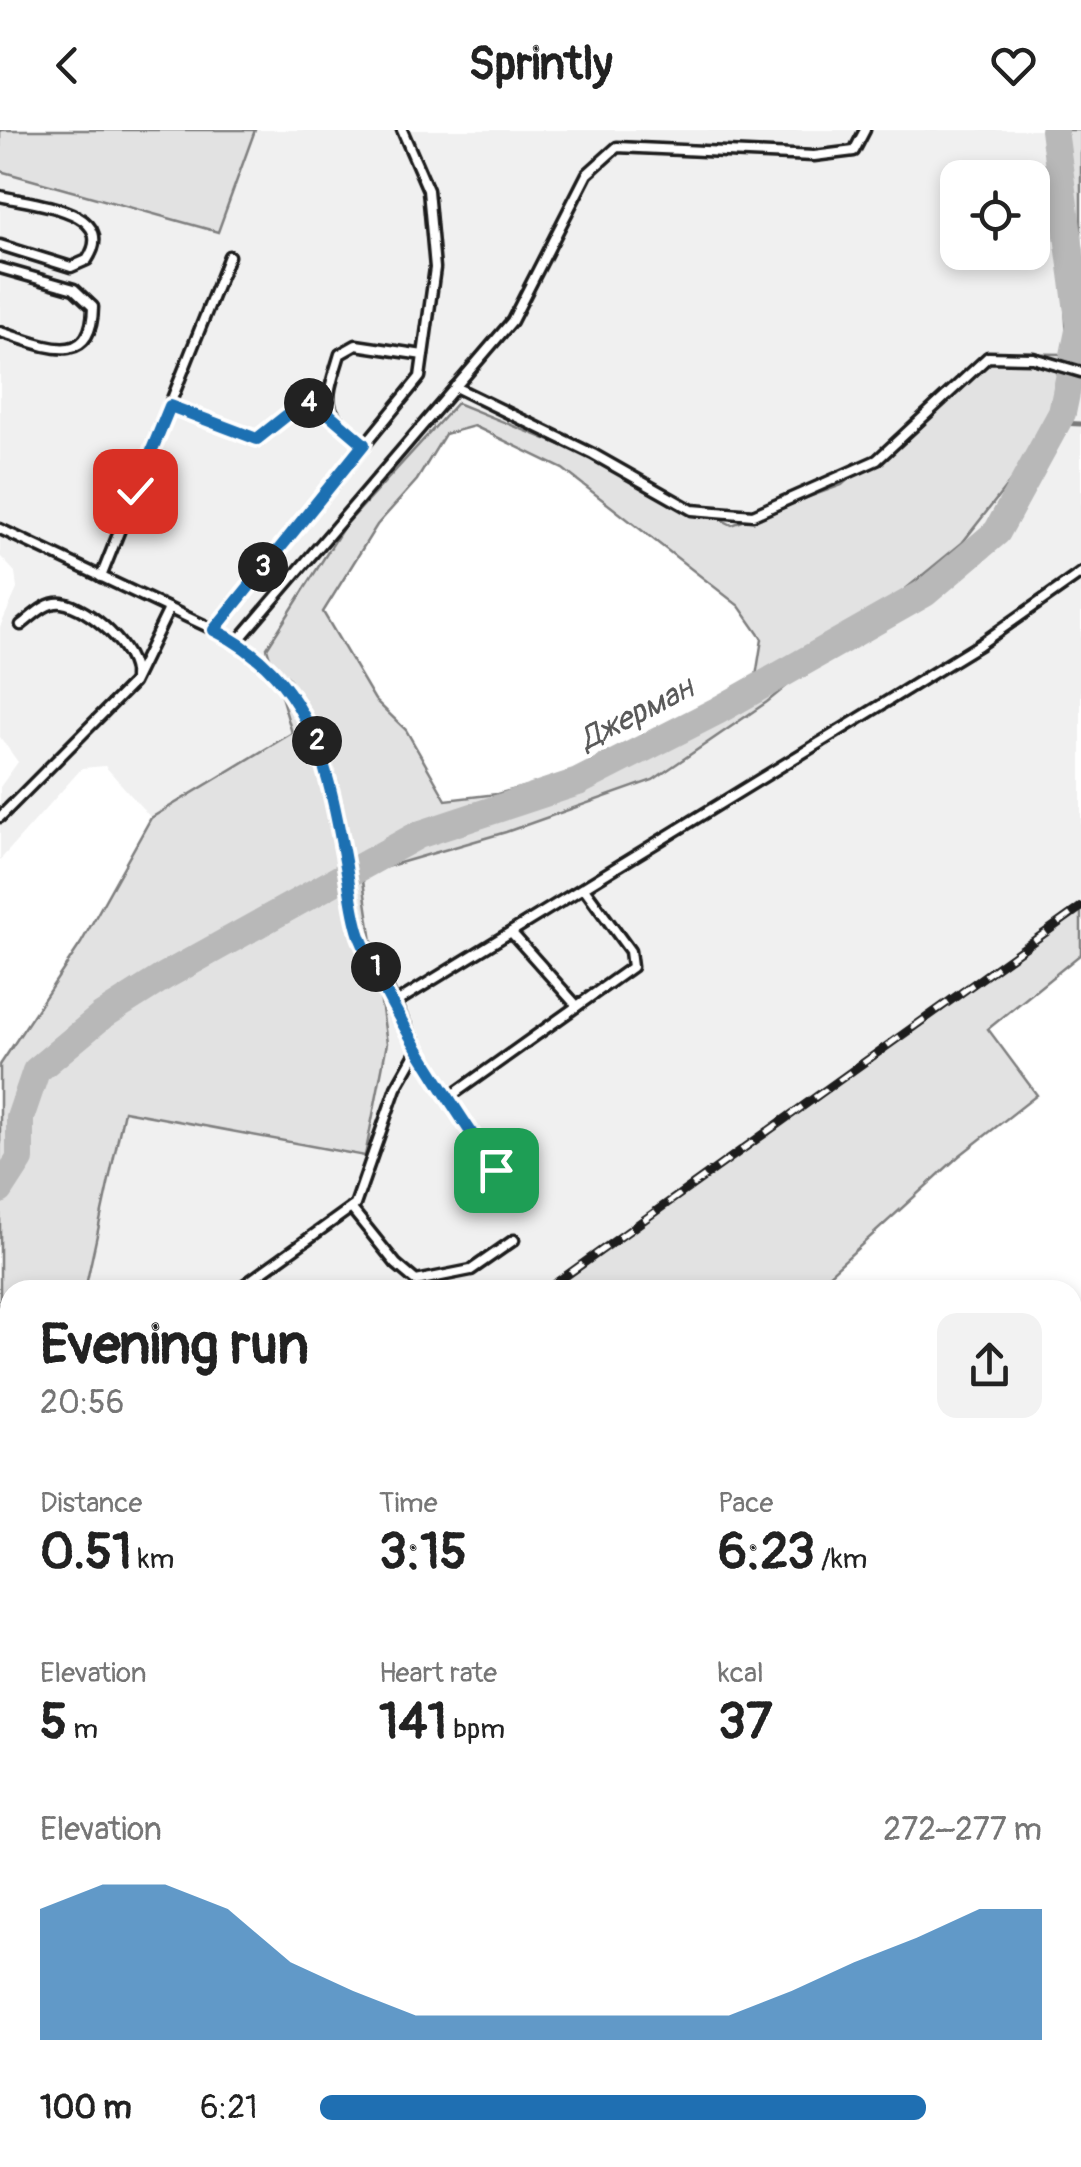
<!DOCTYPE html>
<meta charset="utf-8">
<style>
body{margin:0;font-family:Pangolin,sans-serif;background:#f2f2f2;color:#222;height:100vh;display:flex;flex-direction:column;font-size:38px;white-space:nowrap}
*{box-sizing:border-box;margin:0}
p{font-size:32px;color:#767676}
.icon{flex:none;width:55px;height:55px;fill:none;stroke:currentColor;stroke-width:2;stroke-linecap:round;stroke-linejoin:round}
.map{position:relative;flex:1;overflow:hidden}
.drawer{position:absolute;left:0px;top:1150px;width:1082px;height:888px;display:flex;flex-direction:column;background:#fff;border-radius:30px 30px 0 0;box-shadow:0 5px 15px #0003}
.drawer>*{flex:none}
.fabs{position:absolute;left:940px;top:30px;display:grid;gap:20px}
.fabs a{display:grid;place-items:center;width:110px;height:110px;border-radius:20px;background:#fff;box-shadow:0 5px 15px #0003;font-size:50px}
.pin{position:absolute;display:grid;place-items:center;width:85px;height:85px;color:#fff;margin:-42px;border-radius:20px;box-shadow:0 5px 15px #0006}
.km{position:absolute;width:50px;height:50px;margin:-25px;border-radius:50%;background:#222;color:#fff;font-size:28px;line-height:50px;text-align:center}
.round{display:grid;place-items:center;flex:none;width:105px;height:105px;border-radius:20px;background:#f2f2f2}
.head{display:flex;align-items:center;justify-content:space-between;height:170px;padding:0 40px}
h1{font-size:55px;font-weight:800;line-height:75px}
.stats{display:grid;grid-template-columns:repeat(3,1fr);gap:15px;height:170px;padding:10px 40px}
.stats div{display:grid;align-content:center}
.stats b{font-size:50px;font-weight:800}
.stats small{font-size:28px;font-weight:400}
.stats p{font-size:28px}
.chart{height:280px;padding:20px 40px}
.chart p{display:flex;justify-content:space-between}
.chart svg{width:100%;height:180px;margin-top:10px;fill:#1f6fb2;opacity:.7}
ul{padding:0 40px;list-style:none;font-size:32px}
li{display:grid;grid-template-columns:160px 120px 1fr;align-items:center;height:75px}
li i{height:25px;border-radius:12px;background:#1f6fb2}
header{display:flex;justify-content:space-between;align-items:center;height:130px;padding:0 40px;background:#fff;font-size:45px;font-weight:800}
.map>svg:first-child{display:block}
</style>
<header><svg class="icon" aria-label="back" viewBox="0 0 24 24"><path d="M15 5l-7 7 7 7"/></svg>Sprintly<svg class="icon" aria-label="heart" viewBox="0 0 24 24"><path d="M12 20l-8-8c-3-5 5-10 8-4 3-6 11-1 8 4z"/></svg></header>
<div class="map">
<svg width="1081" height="2037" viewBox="0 0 1081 2037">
<rect width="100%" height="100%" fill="#fff"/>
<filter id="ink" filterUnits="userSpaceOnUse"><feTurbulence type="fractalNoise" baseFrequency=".01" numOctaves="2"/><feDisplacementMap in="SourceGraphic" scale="20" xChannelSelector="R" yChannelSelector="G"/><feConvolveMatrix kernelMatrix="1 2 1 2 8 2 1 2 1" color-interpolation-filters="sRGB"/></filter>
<g filter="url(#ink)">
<g fill="#f0f0f0" fill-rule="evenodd">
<path d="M255,0h799l15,224 -81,-1 -146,132 -110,40 -115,-57 -160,-65 -114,125 -51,205 -141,85 -46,-52 -23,2 -82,92v-73l18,-25 -18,-25v-110l17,-38 -2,-17 -15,-16v-385l218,61zM958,48h74v74h-74z"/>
<path d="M1081,245v531l-535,384h-461l38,-179 264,-68 -25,-169 144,-42 261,-130 195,-159 70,-89z"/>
<path d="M10,1204v267l-10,-13v-250z"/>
</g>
<g fill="#e2e2e2" stroke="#7f7f7f" stroke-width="2.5" fill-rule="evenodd">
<path d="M0,0h255l-37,102 -218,-61z"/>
<path d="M1054,0h27v245l-49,79 -70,89 -195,159 -114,78 -147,52 -144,42 25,169 -22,113 -241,-45 -39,179h-75v44l-10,4v-273l81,-122 70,-125 141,-85 -25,-85 76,-120 114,-125 160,65 115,57 110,-40 146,-132 80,1zM474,296l89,43 176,137 23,33 -8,50 -167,81 -90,24 -51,6 -40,-70 -31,-30 -52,-88 54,-87 40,-45 28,-46z"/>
<path d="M1081,776v48l-93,75 49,66 -78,61 -147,134h-266z"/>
<path d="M10,1513v126l-10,3v-122z"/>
</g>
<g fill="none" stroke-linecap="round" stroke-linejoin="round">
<path stroke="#7a7a7a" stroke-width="5" d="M1058,293l23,1"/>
<path stroke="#b8b8b8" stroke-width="28" d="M0,1060l20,-31v-41l16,-47 66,-55 63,-40 253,-141 160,-53 139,-71 208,-118 72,-61 65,-119 18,-87 -26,-196"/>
<defs>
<g id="lane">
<path d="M0,66c32,8 120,14 87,64l-16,7 -71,-22"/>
<path d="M0,138l74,21 19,18c-1,65 -52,37 -93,25"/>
<path d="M455,257l138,67 99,56 61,5 124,-55 111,-103 45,1 48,14"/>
<path d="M169,276l88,33 44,-35 24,-3"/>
<path d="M364,314c-43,-36 -40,-38 -24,-90l16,-9 67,10"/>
<path d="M0,399l238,112 45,40 39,68 38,187 67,130 69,103"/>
<path d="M101,447l128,-321"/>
<path d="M21,495c12,-9 25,-24 41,-22 27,4 76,47 72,75"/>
<path d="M214,500l206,-253 15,-109 -7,-78 -26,-60"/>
<path d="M238,511l274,-320 75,-147 30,-27 197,9 40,-5 11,-21"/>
<path d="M0,687l133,-134 36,-74"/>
<path d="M511,802l66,74"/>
<path d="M395,873l584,-358 102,-72"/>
<path d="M448,968l184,-131 -2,-16 -46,-63"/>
<path d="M351,1078l45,56 20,17 55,-11 43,-30"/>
<path d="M237,1160l118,-85 41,-117 22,-39"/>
<path d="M0,1228l10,-5"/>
<path d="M0,1272l10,-2"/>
</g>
<g id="street">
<path d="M1072,1225l9,1"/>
<path d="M1072,1393l9,4"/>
<path d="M1072,1574l9,-3"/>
</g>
</defs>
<use href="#lane" stroke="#1c1c1c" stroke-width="15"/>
<use href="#street" stroke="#1c1c1c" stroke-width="21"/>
<use href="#lane" stroke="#fff" stroke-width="8"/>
<use href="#street" stroke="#fff" stroke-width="14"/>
<defs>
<g id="rail">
<path d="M546,1160l535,-383"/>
<path d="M0,1550l10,-7"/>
</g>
</defs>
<use href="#rail" stroke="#1c1c1c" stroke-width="9"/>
<use href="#rail" stroke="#fff" stroke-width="5" stroke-dasharray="15" stroke-linecap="butt"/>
</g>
</g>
<g fill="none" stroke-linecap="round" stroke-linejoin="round" filter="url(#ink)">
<defs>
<path id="route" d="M135,361l35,-85 87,33 44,-35 25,-3 3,13 35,30 -150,186c100,48 115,143 133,242 4,21 6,47 14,67 34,82 86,157 135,231"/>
</defs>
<use href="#route" stroke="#fff" stroke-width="20"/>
<use href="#route" stroke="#1f6fb2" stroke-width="12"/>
</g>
<g text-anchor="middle" stroke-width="8" stroke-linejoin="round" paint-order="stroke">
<g font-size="32" font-style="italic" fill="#5a5a5a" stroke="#fff">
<text transform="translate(636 583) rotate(-27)" y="11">Джерман</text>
</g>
</g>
</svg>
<div class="fabs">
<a><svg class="icon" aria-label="locate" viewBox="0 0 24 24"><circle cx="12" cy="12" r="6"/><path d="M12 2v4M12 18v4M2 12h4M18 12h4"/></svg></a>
</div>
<div class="pin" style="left:496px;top:1040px;background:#1e9e55"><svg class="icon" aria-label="arrive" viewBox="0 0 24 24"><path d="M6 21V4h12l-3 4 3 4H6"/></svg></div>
<div class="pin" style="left:135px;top:361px;background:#d93025"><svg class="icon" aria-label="check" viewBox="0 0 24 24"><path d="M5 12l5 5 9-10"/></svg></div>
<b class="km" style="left:376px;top:837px">1</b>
<b class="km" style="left:317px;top:611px">2</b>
<b class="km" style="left:263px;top:437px">3</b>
<b class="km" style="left:309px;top:273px">4</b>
<section class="drawer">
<div class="head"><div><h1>Evening run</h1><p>20:56</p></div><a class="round"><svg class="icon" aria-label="share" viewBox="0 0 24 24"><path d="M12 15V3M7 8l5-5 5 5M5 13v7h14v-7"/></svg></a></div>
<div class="stats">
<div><p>Distance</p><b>0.51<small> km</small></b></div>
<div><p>Time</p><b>3:15</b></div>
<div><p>Pace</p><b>6:23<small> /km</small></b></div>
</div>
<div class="stats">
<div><p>Elevation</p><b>5<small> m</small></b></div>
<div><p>Heart rate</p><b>141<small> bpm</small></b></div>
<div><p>kcal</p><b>37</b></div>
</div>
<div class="chart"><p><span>Elevation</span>272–277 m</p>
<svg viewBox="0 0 160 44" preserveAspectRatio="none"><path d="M0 44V12L10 6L20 6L30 12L40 25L50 32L60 38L70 38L80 38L90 38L100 38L110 38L120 32L130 25L140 19L150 12L160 12V44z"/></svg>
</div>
<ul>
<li><b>100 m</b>6:21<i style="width:84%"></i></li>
</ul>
</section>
</div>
